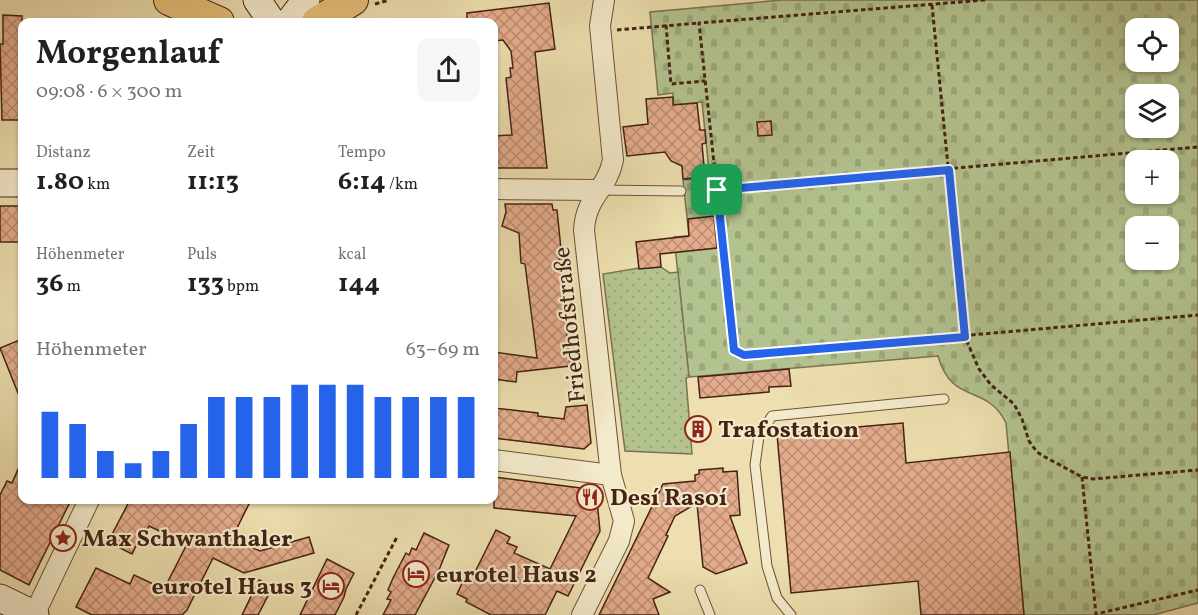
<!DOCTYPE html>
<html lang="de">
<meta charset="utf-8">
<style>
body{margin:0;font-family:Vollkorn,serif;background:#f6f6f6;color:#202124;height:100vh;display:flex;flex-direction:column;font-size:22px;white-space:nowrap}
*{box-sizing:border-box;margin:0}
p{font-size:20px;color:#757577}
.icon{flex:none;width:33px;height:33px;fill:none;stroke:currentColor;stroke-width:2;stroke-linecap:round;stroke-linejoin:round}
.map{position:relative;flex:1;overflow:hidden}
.drawer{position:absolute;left:18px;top:18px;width:480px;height:486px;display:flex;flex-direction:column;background:#fff;border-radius:12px;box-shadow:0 2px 4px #0004}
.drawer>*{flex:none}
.tools{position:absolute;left:1125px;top:18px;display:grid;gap:12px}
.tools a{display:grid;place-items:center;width:54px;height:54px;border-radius:12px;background:#fff;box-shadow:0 2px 4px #0004;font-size:30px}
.pin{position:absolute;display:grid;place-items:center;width:51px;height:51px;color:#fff;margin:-26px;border-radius:12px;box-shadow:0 3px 9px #0006}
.round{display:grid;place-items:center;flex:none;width:63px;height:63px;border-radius:12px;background:#f6f6f6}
.overview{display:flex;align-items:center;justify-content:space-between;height:102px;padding:0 18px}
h1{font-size:33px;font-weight:700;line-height:45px}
.figures{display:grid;grid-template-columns:repeat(3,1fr);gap:9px;height:102px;padding:6px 18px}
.figures div{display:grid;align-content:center}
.figures b{font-size:26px;font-weight:700}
.figures small{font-size:16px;font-weight:400}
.figures p{font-size:16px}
.chart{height:168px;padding:12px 18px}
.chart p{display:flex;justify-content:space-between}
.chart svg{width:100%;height:108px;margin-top:6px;stroke:#2563eb;stroke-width:6}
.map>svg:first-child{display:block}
</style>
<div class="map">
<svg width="1198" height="615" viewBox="0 0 1198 615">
<defs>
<pattern id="cemetery-stones" width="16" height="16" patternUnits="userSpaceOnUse" patternTransform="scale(1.5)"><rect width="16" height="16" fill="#b3c38f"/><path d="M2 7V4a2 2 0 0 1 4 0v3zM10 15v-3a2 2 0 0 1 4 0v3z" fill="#9ba77a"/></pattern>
<pattern id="park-dots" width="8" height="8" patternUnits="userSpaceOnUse" patternTransform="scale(1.5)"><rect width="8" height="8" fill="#b3c38f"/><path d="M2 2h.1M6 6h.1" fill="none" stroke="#9ba77a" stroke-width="1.8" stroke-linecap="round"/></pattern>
<pattern id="building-cross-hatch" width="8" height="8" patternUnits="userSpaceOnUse" patternTransform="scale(1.5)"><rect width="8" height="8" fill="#e4ac8c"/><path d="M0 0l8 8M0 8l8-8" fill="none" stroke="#bb8c71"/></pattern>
</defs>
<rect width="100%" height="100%" fill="#eddfaf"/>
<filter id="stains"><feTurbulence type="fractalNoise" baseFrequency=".00333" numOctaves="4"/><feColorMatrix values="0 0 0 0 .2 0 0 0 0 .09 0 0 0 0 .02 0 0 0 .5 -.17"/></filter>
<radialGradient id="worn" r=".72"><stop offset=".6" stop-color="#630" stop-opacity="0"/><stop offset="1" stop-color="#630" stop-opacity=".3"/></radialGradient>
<path fill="url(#cemetery-stones)" stroke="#7c7252" stroke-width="1.5" fill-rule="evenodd" d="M782,0h416v603l-45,12h-129l-18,-192c-19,-40 -54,-17 -68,-67l-249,21 -15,-140 15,-1 -6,-56 22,-2v-6l4,-1 -7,-69 -28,3 -1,-12 -15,2 -8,-83zM1136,28h32v34h-32zM1136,94h32v34h-32zM1136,160h32v34h-32zM1136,226h32v34h-32z"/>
<path fill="url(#park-dots)" stroke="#7c7252" stroke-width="1.5" d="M661,267l9,6 8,-1 11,105 -3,1 6,76 -67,-3 -22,-177 36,-6z"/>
<g fill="url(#building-cross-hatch)" stroke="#452214" stroke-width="1.5">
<path d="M549,3l6,46 -20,3 12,116h-53v-32l18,-1 -6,-57 5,-1 -1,-9h3l-2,-17 -8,-11 -9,1v-19h-27v-9z"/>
<path d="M3,15l19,1v104h-20l-2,-76h3z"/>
<path d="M673,97v8l24,-2 3,27h5l1,13 -4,1 3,33 -22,2 -1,-13 -11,-5 -6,-9 -38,4 -4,-29 25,-3 -2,-25z"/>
<path d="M771,121l1,14 -14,1 -1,-14z"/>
<path d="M505,204h47l1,6h4l5,49h-3l11,107 -53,6 -1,10 -22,-3v-27l43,6 -12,-94 -4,-1 -2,-30 -17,-7 4,-14z"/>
<rect x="0" y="206" width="22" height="36"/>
<path d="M714,216l3,32 -57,6 1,13 -22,2 -3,-27 53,-6 -1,-17z"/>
<path d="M22,339v64l-22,-55z"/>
<path d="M789,369l2,17 -22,1v5l-69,6 -2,-21z"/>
<path d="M587,405l4,38 -7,6 -90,-11v-30l44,5v3l26,3 2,-12z"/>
<path d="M903,423l3,40 104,-11 14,163h-103l-3,-34 -127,12 -14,-159z"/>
<path d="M22,460v40h49l-42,85 -29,-15v-75l7,-14 5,2z"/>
<path d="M723,468v4l14,-1 3,44 -10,1 17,47 -31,11 -13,-7 -6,-64 -22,13 -9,19 2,1 -20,42 22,14 -17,7 6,16h-60l64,-131 32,-3v-6l4,-1v-4z"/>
<path d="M494,477l102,13 4,41 -32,65 -11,-5 -12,24h-54l-25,-13 1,-3 -10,-5 10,-21 6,3 23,-46 14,7 -3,6 10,4 -3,6 36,16 26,-53 -82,-8z"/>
<path d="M130,500h121l-19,38 28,13 49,-14 5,16 -70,20 -31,-15 -26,52 -5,5h-90l-16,-8 20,-39 34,16 4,-9 30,14 23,-45 -38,-18 -9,19 -3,-1 -5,10 -24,-12z"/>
<path d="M424,533l25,12 -10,25 -24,45h-32l8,-15 -4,-1 4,-7 -3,-2 5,-12 13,-25 3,2 3,-7 4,2z"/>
<path d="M327,559l27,14 -8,16 -2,8 -9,18h-35z"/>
<path d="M259,580l14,6 -15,29h-16z"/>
</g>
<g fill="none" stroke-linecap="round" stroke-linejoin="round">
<defs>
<g id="lane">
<path d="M599,190l82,1"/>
<path d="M700,590l10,25"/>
<path d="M791,615l-14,-17 -10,-32 -12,-101 4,-29 13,-20 172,-17"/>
</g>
<g id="street">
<path d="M494,189l105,1"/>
<path d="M494,460l117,15"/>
<path d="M34,615l55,-115"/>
<path d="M582,615l37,-74 5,-20 -13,-46 -27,-245c2,-34 23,-40 29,-70l-13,-134 4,-26"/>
</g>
<g id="secondary">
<path d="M257,0l15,22"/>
<path d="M289,22l17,-22"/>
<path d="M0,183h22"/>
<path d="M0,598l35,17"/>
</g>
<g id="primary">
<path d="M169,0l50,22"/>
<path d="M317,22l36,-22"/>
</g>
</defs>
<use href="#lane" stroke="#6f513b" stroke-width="11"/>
<use href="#street" stroke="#6f513b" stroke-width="22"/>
<use href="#secondary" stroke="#452214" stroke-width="29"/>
<use href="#primary" stroke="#452214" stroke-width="32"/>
<g stroke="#452214" stroke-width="3" stroke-dasharray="4.5 3" stroke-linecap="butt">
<path d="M985,0l-286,23 35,327 10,5 454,-40"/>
<path d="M375,4l14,-4"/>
<path d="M932,5l33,332 14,32 12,16 23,19 8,15 7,22 8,11 8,5 37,20 11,2 105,-9"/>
<path d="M666,25l5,59 34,-3"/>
<path d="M617,30l82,-7"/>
<path d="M692,191l506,-44"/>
<path d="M1082,477l14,137 102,-24"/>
<path d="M356,615l41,-78"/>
</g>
<use href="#lane" stroke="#f3eacb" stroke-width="9"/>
<use href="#street" stroke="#f3eacb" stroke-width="20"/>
<use href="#secondary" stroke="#f3eacb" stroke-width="27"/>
<use href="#primary" stroke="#e6c078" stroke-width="30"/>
</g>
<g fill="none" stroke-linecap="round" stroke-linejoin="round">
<defs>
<path id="route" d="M949,170l16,167 -221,18 -10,-5 -17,-160z"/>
</defs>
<use href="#route" stroke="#fff" stroke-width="12"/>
<use href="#route" stroke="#2563eb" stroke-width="8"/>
</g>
<defs>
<symbol id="building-ring" viewBox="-11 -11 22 22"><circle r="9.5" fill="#f3eacb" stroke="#8f2418" stroke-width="1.5"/><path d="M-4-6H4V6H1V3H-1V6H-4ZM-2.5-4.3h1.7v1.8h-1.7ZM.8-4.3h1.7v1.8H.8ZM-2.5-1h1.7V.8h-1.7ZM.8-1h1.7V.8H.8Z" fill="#8f2418"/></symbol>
<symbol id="restaurant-ring" viewBox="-11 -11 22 22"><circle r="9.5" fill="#f3eacb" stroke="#8f2418" stroke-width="1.5"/><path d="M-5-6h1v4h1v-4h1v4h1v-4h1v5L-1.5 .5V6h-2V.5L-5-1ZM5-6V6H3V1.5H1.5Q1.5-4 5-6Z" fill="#8f2418"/></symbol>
<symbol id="sight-ring" viewBox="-11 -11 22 22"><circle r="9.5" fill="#f3eacb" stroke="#8f2418" stroke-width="1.5"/><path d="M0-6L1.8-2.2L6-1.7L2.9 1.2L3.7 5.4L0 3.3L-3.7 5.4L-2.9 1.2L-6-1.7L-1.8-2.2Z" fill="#8f2418"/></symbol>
<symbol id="hotel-ring" viewBox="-11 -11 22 22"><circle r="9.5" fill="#f3eacb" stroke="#8f2418" stroke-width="1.5"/><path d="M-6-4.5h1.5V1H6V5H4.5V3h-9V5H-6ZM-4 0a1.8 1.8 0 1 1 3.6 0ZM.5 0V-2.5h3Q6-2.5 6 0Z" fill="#8f2418"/></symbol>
</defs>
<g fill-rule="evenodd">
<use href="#building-ring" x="683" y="414" width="30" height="30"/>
<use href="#restaurant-ring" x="575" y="482" width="30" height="30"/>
<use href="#sight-ring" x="48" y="523" width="30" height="30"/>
<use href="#hotel-ring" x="401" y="559" width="30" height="30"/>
<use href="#hotel-ring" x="316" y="571" width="30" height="30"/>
</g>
<g text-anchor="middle" stroke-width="4.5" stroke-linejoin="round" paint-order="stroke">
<g font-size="24" fill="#452214" stroke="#f3eacb">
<text transform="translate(569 325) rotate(-96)" y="8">Friedhofstraße</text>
</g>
<g font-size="24" font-weight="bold" fill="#452214" stroke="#f3eacb" text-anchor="start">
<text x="718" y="437">Trafostation</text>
<text x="610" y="505">Desí Rasoí</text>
<text x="82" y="546">Max Schwanthaler</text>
<text x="436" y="582">eurotel Haus 2</text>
<text x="312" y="594" text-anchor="end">eurotel Haus 3</text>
</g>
</g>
<rect width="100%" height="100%" filter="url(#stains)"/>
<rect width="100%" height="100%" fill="url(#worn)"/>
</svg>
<div class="tools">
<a><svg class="icon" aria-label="locate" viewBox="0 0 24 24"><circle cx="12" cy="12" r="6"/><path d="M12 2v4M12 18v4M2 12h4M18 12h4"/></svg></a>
<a><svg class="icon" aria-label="layers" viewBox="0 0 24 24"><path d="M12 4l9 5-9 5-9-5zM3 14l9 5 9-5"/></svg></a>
<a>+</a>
<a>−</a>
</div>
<div class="pin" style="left:717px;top:190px;background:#1e9e55"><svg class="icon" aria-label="arrive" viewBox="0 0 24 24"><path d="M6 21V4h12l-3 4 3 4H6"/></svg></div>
<section class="drawer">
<div class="overview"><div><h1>Morgenlauf</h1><p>09:08 · 6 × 300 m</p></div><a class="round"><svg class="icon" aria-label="share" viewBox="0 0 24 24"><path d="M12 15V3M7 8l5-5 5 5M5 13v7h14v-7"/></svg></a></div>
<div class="figures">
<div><p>Distanz</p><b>1.80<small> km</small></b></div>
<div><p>Zeit</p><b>11:13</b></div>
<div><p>Tempo</p><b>6:14<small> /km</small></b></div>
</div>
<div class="figures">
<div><p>Höhenmeter</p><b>36<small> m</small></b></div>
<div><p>Puls</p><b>133<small> bpm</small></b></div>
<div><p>kcal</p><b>144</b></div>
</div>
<div class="chart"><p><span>Höhenmeter</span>63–69 m</p>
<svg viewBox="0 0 160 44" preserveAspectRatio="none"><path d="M5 44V17M15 44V22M25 44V33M35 44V38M45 44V33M55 44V22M65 44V11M75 44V11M85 44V11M95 44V6M105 44V6M115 44V6M125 44V11M135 44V11M145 44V11M155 44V11"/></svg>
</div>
</section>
</div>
